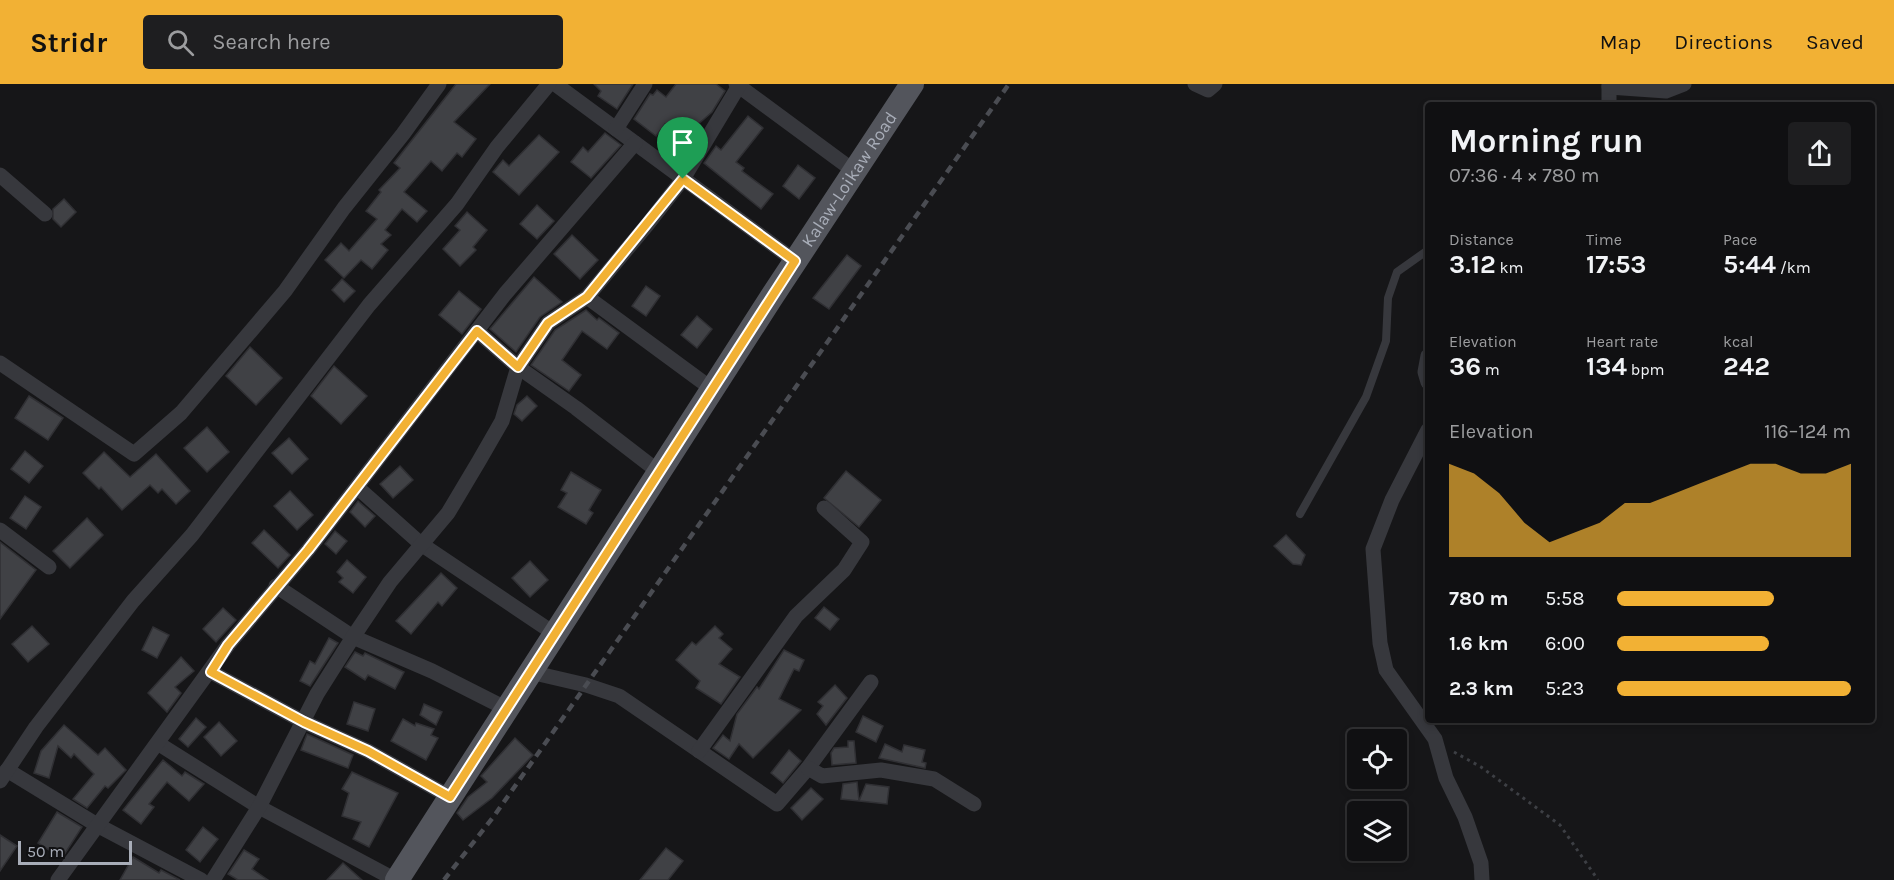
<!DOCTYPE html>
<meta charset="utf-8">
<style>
body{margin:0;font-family:Karla,sans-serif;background:#1e1e20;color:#f1f3f6;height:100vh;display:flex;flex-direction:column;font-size:22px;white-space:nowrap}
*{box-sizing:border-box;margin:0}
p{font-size:20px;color:#9c9d9f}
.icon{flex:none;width:33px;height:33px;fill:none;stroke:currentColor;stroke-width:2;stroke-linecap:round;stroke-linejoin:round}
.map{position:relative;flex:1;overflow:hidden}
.drawer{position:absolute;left:1425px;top:18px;width:450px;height:621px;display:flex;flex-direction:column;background:#101012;border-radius:6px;box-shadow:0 3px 9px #0003,0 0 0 2px #303032}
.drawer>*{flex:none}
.tools{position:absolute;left:1347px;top:645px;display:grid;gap:12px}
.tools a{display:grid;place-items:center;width:60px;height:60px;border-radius:6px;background:#101012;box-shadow:0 3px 9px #0003,0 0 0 2px #303032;font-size:30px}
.scale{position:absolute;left:18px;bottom:15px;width:114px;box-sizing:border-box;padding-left:6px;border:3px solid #a8adb8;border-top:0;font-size:16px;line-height:21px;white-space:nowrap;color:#a8adb8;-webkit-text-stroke:4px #111113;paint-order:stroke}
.pin{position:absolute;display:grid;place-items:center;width:51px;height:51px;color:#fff;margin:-62px -26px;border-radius:50% 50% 50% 0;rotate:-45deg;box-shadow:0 0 6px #0007}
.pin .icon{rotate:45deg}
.round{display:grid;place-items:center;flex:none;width:63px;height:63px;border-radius:6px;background:#1e1e20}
.overview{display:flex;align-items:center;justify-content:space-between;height:102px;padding:0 24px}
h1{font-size:33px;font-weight:700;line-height:45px}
.stats{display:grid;grid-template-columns:repeat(3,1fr);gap:9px;height:102px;padding:6px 24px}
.stats div{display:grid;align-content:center}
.stats b{font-size:26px;font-weight:700}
.stats small{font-size:16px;font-weight:400}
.stats p{font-size:16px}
.chart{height:168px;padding:12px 24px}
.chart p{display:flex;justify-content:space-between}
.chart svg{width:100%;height:108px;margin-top:6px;fill:#f2b134;opacity:.7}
ul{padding:0 24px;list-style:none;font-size:20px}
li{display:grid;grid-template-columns:96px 72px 1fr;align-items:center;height:45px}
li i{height:15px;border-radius:8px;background:#f2b134}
header{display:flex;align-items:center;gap:36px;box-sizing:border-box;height:84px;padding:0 30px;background:#f2b134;color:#111}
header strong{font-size:28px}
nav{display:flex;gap:33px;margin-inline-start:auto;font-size:21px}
.search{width:420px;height:54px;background:#1e1e20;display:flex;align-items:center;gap:15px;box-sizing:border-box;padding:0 21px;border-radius:6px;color:#9c9d9f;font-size:22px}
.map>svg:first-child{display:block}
</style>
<header>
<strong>Stridr</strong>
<div class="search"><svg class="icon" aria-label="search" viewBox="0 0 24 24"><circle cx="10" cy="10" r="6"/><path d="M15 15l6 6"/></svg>Search here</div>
<nav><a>Map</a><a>Directions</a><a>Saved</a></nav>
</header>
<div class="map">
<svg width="1894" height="796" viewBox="0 0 1894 796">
<rect width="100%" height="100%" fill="#161618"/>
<g fill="#404145" stroke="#303034" stroke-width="1.5">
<path d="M456,0h34l-36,38 22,17 -14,18 -5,-4 -15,18 -11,-10 -27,31 23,19 -10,11 -15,-13 -17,21 6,5 -10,9 7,6 -16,19 -11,-9 -17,18 -19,-18 16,-17 8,8 28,-32 -11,-8 15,-19 -2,-2 21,-22 -6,-5z"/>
<path d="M594,0h39l-16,25 -19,-13 3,-5z"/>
<path d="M676,0h40l9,7 -13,21 -32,28 -15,-16 -9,12 -22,-17 16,-25 3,1 4,-5 9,7z"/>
<path d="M748,32l15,12 -27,34 8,6 -2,3 31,23 -12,15 -57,-46 12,-17 5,4z"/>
<path d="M605,49l16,12 -30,33 -20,-16 12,-15 5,5z"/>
<path d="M539,51l20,17 -40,43 -26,-23 10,-12 6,6z"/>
<path d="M798,81l17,13 -16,21 -16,-13z"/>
<path d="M64,115l12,13 -15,15 -8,-8v-10z"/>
<path d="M537,121l17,16 -17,18 -17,-15z"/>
<path d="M467,128l20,18 -14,17 3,3 -16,16 -17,-17 17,-19 -5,-4z"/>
<path d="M572,151l26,25 -18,19 -26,-25z"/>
<path d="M847,171l14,11 -32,43 -16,-11z"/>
<path d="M534,193l28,25 -22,15 -24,35 -26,-23z"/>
<path d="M342,195l13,12 -11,11 -12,-12z"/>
<path d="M646,202l14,10 -14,20 -14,-10z"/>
<path d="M459,207l22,18 -19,25 -23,-19z"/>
<path d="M586,226l11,10 2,-2 20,15 -12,16 -25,-18 -20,29 19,15 -12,16 -38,-26 24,-35z"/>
<path d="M697,232l15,13 -15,19 -16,-13z"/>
<path d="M250,263l32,31 -26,27 -30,-29z"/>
<path d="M334,282l33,30 -26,28 -30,-28z"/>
<path d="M29,312l34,22 -15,22 -33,-22z"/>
<path d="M527,312l10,10 -15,15 -8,-7 3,-9z"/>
<path d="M207,343l22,25 -22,20 -23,-24z"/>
<path d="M289,354l19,21 -16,15 -20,-21z"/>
<path d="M25,367l18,15 -14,17 -18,-14z"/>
<path d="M104,368l26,25 26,-23 34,37 -14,13 -14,-15 -4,4 -8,-8 -28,25 -21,-23 -2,2 -16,-16z"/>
<path d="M400,382l13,14 -20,18 -13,-14z"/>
<path d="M846,387l35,29 -22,27 -35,-29z"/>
<path d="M571,388l30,18 -12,20 4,3 -7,11 -28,-17 9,-14 -6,-3z"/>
<path d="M290,407l23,24 -16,15 -23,-24z"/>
<path d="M25,412l16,11 -15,22 -16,-11z"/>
<path d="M358,417l17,15 -10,11 -15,-15z"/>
<path d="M87,434l16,17 -33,33 -17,-17z"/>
<path d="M264,446l26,25 -12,13 -26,-25z"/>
<path d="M335,447l12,10 -11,13 -11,-10z"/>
<path d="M1286,451l19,20 -4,10 -8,-1 -19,-18z"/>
<path d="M0,458l36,28 -36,49z"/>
<path d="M347,476l19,17 -13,16 -14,-11 4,-4 -6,-6z"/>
<path d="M530,477l18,19 -18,17 -18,-19z"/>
<path d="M441,489l16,15 -15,18 -4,-4 -27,32 -15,-13z"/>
<path d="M824,523l15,12 -9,11 -15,-12z"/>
<path d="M223,524l13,12 -20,22 -13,-13z"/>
<path d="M32,542l17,18 -21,18 -16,-18z"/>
<path d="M715,542l8,8 -4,4 13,11 -13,15 21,13 -19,27 -25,-16 4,-7 -24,-21 16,-18 4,3z"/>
<path d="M153,543l16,8 -12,23 -15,-8z"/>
<path d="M329,554l9,5 -28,43 -10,-5 10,-20 5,3z"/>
<path d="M784,566l20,10 -5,11 -5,-2 -15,30 22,11 -48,48 -14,-14 -10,15 -16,-11 10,-13 7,6 7,-27 20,-27 2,2z"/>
<path d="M355,568l8,4 2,-3 39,19 -9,17 -27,-14 -3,5 -20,-13z"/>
<path d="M181,573l13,14 -19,16 6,6 -14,19 -19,-19z"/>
<path d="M835,601l12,13 -21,27 -9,-11 6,-8 -5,-4z"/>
<path d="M354,618l21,7 -7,22 -21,-7z"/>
<path d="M424,620l18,8 -6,13 -16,-10z"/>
<path d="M863,632l20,10 -7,16 -20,-10z"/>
<path d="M196,634l10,9 -18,20 -9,-8z"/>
<path d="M403,635l12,7 1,-3 18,6 -3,6 7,3 -12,22 -35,-19z"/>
<path d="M219,638l18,19 -16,15 -17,-19z"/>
<path d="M64,641l34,30 7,-7 21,22 -18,18 -3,-2 -18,22 -14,-9 21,-25 -20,-20 -3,4 -13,-12 -9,32 -15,-5 7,-22z"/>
<path d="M307,650l46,21 -5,13 -47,-18z"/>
<path d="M515,654l18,17 -41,43 -29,22 -6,-7 11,-16 19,-15 -6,-6z"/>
<path d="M848,657h6l2,22 -24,2 -1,-12 3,-5 14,-1z"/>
<path d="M885,660l17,8 2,-7 21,5 -3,12 4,1 -1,5 -46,-10z"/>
<path d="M789,666l12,11 -18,22 -12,-10z"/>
<path d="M163,676l19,16 3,-4 19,12 -15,17 -22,-19 -18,22 5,3 -13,17 -18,-14z"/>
<path d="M352,688l46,21 -29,54 -16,-8 8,-17 -19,-6 7,-23 -7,-4z"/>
<path d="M857,698l2,19 7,-17 23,3 -2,17 -46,-5 2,-15z"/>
<path d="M811,704l12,11 -21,21 -11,-12z"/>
<path d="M57,728l25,15 -20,31 -24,-15z"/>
<path d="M203,743l15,12 -18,23 -14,-12z"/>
<path d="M0,751l17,11 -17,25z"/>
<path d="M666,764l17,13 -15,19h-28z"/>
<path d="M244,766l15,9 -7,10 16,11h-30l-10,-6z"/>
<path d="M133,773l26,16 2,-3 19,10h-60z"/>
<path d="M343,779l19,17h-35z"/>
</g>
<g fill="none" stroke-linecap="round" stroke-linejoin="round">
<path stroke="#3d3f44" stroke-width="3" stroke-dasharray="3 4.5" stroke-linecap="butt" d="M1454,668l27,15 79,58 38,55"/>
<path stroke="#37383d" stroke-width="8" d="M1300,430l66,-117 20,-56 2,-43 9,-26 31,-22"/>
<g stroke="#37383d" stroke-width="15">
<path d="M555,0l240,177"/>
<path d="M736,0l118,87"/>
<path d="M1195,0l13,6 7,-6"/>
<path d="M1609,0v21"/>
<path d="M1609,3l57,4 18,-7"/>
<path d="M616,45l29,-45"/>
<path d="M0,91l45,39"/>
<path d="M587,213l125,92"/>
<path d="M477,247l41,36 58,41 83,64"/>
<path d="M1428,272l-3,16 3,10"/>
<path d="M0,279l134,91 47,-41 104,-122 59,-83 59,-74 36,-50"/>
<path d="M1428,346l-36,70 -19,49 7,94 6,27 49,69 11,39 19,39 16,46 1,17"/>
<path d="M357,403l64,57 134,90"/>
<path d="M0,446l49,37"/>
<path d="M276,502l77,51 79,34 75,38"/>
<path d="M211,588l93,50 64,29 82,46"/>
<path d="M530,588l56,13 33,11 158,108 31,-36 63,-86"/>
<path d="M159,660l100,63 137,73"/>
<path d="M699,667l97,-135 48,-46 18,-28 -38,-34"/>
<path d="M808,684l14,8 59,-6 53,9 40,25"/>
<path d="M7,686l90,55 104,55"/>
<path d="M0,697l36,-54 97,-126 59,-66 177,-230 88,-101 40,-57 52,-63"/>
<path d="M58,796l170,-235 80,-95 197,-256 130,-151"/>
<path d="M213,796l46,-73 58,-113 36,-57 37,-55 58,-69 31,-52 23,-40 16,-54 30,-44 39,-26 60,-72 36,-46 57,-95"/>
</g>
<path stroke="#53555c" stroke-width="24" id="s1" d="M397,796l374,-582 141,-214"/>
<path stroke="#4a4c52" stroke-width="4.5" stroke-dasharray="8 6" stroke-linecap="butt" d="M444,796l50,-64 515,-732"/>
</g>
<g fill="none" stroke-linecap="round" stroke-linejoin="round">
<defs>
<path id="route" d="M683,95l112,82 -345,536 -82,-46 -64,-29 -93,-50 17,-27 80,-95 169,-219 41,36 30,-44 39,-26z"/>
</defs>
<use href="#route" stroke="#fff" stroke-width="12"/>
<use href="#route" stroke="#f2b134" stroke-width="8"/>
</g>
<g text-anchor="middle" stroke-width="4.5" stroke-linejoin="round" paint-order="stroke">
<g font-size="18" fill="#a8adb8" stroke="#111113">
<text dy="6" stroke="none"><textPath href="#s1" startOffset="834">Kalaw-Loikaw Road</textPath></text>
</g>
</g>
</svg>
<div class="tools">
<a><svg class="icon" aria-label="locate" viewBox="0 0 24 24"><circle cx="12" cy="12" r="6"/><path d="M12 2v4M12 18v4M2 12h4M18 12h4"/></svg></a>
<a><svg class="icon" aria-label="layers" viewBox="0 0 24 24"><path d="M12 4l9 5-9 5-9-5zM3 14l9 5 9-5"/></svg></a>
</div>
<div class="scale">50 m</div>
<div class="pin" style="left:683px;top:95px;background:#1e9e55"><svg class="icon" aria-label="arrive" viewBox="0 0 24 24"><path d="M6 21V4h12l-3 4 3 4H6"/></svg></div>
<section class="drawer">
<div class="overview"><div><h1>Morning run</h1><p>07:36 · 4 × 780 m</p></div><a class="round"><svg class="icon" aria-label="share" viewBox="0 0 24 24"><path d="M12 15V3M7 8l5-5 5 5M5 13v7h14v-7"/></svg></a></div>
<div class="stats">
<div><p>Distance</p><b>3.12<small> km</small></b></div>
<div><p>Time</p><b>17:53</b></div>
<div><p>Pace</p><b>5:44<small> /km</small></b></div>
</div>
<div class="stats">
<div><p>Elevation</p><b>36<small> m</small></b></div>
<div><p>Heart rate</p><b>134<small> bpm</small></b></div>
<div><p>kcal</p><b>242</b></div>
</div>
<div class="chart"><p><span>Elevation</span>116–124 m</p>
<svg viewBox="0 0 160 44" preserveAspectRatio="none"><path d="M0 44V6L10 10L20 18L30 30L40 38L50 34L60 30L70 22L80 22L90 18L100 14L110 10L120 6L130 6L140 10L150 10L160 6V44z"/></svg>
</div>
<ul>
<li><b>780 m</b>5:58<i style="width:67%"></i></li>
<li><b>1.6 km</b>6:00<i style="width:65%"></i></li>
<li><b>2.3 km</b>5:23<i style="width:100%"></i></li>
</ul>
</section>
</div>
